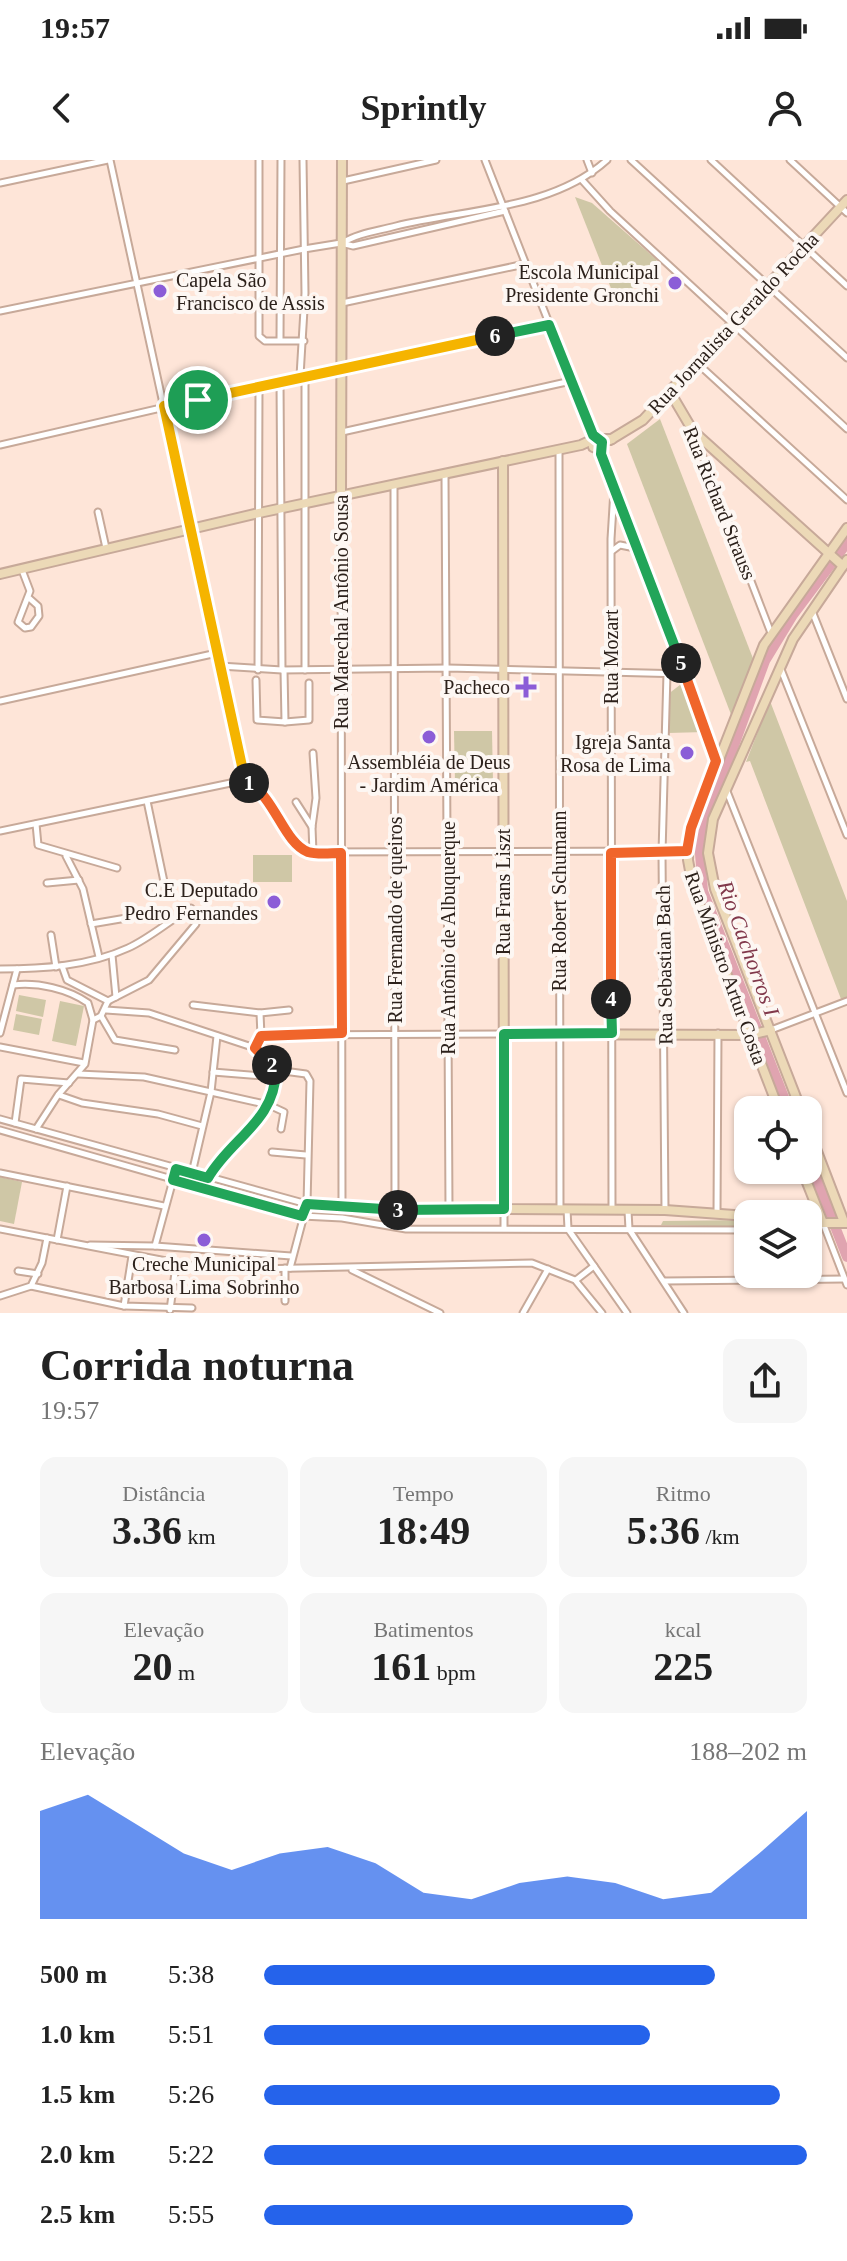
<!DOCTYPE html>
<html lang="pt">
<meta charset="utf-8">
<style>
body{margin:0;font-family:"Times New Roman",serif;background:#f6f6f6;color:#222;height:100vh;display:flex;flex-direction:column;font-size:30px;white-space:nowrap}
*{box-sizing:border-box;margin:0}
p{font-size:26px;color:#767676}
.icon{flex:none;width:44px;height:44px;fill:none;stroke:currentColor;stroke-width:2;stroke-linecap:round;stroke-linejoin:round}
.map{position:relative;height:1153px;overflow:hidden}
.drawer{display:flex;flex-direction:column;background:#fff;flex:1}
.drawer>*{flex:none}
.tools{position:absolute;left:734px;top:936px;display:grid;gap:16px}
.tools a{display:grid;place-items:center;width:88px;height:88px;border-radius:16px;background:#fff;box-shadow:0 2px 6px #0004;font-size:40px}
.pin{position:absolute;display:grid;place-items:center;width:68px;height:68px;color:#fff;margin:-34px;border:4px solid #fff;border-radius:50%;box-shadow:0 2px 8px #0007}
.km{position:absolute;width:40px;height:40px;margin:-20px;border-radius:50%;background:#222;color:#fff;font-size:22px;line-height:40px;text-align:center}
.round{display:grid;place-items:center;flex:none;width:84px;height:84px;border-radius:16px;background:#f6f6f6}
.head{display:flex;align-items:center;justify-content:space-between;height:136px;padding:0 40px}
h1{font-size:44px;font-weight:600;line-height:60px}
.figures{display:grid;grid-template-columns:repeat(3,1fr);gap:12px;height:136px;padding:8px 40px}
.figures div{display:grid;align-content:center;border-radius:16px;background:#f6f6f6;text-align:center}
.figures b{font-size:40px;font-weight:600}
.figures small{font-size:22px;font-weight:400}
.figures p{font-size:22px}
.chart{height:224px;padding:16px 40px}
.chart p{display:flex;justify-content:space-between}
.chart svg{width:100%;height:144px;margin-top:8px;fill:#2563eb;opacity:.7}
ul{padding:0 40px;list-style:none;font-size:26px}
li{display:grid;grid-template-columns:128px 96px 1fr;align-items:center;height:60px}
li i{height:20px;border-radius:10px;background:#2563eb}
.status{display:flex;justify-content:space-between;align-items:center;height:56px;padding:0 40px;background:#fff;direction:ltr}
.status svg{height:22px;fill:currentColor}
header{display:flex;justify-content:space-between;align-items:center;height:104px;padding:0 40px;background:#fff;font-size:36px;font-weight:600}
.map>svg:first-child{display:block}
</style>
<div class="status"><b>19:57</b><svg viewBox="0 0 49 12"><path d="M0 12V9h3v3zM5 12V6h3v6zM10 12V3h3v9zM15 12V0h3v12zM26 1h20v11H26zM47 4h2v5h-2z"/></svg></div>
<header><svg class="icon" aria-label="back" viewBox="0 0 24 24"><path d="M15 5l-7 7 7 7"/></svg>Sprintly<svg class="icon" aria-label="person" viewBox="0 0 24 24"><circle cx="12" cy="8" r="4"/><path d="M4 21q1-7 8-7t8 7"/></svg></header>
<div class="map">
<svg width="847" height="1153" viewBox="0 0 847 1153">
<rect width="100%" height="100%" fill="#fee5d8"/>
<g fill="#cfc7a6">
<path d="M575,37l17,6 65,57 -39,46z"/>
<path d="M660,259l94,242 -22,56 -105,-273z"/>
<path d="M685,521l20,51 -37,1 -1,-38z"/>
<path d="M770,541l77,200v96l-6,2 -91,-238 -4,1z"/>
<path d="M454,571h38l1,52h-38z"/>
<rect x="253" y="695" width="39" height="27"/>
<path d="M19,835l27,5 -3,17 -27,-6z"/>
<path d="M60,841l24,5 -8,40 -24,-5z"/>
<path d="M16,854l26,5 -3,16 -26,-5z"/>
<path d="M0,1017l22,5 -8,42 -14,-3z"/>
<path d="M748,1060v7l-87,-2 2,-4z"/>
</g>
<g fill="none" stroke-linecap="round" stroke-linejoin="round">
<g stroke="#e0a4b0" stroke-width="10">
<path d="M789,950l-86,-219 -4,-50 66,-180 28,-46 54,-72"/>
<path d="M808,998l39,99"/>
</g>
<defs>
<g id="street">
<path d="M110,0l135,620"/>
<path d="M259,0v176l6,5h39"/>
<path d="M485,0l109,278"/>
<path d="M587,0l5,13"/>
<path d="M631,0l216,198"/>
<path d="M711,0l136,126"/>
<path d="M790,0l57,53"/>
<path d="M582,20l28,31 237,218"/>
<path d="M343,21l93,-21"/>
<path d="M0,23l108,-23"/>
<path d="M342,83c16,-10 36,-12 54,-17 69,-17 156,-16 211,-66"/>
<path d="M342,143l183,-39"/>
<path d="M0,151l304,-62 37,-6 12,3 152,-35"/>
<path d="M280,180l1,-180"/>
<path d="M697,203l150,137"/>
<path d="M305,215v295"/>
<path d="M300,216l5,-83 -2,-133"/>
<path d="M280,221l2,289"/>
<path d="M342,272l229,-51"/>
<path d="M695,276l76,197"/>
<path d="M0,285l300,-69 249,-51"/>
<path d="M600,287l116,314"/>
<path d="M559,290l1,759"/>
<path d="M445,315l4,734"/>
<path d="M394,327l1,723"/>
<path d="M341,336l1,711"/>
<path d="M98,352l8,36"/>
<path d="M612,391l8,-6 15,3"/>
<path d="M22,410l8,21 -12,31 7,6 6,-1 8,-11 -1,-10 -9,-8"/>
<path d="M812,451l35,88"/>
<path d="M220,506l62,4 165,-2 238,6"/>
<path d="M780,507l67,168"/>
<path d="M258,510l1,-283"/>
<path d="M256,520l1,40 28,2 -1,-52"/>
<path d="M0,541l217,-48"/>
<path d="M285,562l24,-2v-37"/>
<path d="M245,620c30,17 35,56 65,72l377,-1"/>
<path d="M726,629l121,304"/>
<path d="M147,641l20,95"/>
<path d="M296,642l16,25 1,26"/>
<path d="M36,664l2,21 79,23"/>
<path d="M312,667l4,-29 -3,-45"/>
<path d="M0,671l245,-51"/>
<path d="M66,696l17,33 16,68"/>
<path d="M47,723l32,-3"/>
<path d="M91,764l53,-9"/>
<path d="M51,775l5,32"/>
<path d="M112,795l4,42"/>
<path d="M62,806l5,14 41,21"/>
<path d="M0,809c42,0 89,-3 128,-21 22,-10 42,-28 63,-40"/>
<path d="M13,825c25,-3 55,4 75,18l5,17"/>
<path d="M108,841l41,-21 47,-56"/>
<path d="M193,845l67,8 1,23"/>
<path d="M106,850l43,3 106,35 21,22"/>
<path d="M260,853l29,-3"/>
<path d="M101,856l14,24 60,10"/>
<path d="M771,870l76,-29"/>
<path d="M0,873l17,-64"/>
<path d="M0,887l84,16"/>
<path d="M255,888l3,-10 10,-3 236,-1"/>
<path d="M276,910l30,4 4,7 -3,123 -17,64"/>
<path d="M213,912l63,5"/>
<path d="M78,914l66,3 125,28 15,7 -3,17"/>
<path d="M59,935l23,8 76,11 44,12"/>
<path d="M0,959l307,85 88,6 109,-1v19"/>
<path d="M15,963l6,-44 48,4"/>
<path d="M36,969l22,-34 27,-31 8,-44 8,-4 7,-15"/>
<path d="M0,970l302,86 40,2 64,11 342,1"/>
<path d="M272,992l34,3"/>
<path d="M0,1013l164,33"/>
<path d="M192,1013l19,-81 6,-56"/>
<path d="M208,1017l61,-72 7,-35"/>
<path d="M567,1049l1,20 59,84"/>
<path d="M612,1049l-1,-670 3,-49"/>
<path d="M665,1050l-3,-357 5,-180"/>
<path d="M628,1051l1,18 55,84"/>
<path d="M717,1054l1,-181"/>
<path d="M0,1069l213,41 319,-7 43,17 27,33"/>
<path d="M808,1070l15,-7 24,62"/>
<path d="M57,1080l10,-54"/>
<path d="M90,1085l65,1 136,10"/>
<path d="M155,1086l21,-77"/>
<path d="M285,1108v33"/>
<path d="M352,1110l88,43"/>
<path d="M18,1111l20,3"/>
<path d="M576,1120l18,-14"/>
<path d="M664,1121l180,-2"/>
<path d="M31,1126l93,20 68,2"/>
<path d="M0,1136l31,-10 11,-23 5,-25"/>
<path d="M124,1146l8,-50"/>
<path d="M170,1150l6,-45"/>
<path d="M523,1153l25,-44"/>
</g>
<g id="secondary">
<path d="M670,232l23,39 150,135"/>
<path d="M610,280l33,-20 204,-220"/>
<path d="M592,281l1,6 5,2 2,-9"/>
<path d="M503,301l1,748 161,1 83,6"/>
<path d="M341,336l1,-336"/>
<path d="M0,414l259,-61 322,-68 13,-6h18"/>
<path d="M504,874l246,1 21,-5"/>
<path d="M779,950l-86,-223 -5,-27 1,-24 75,-191 83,-117"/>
<path d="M801,950l-86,-221 -7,-36 5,-34 80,-180 54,-79"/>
<path d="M808,968l36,94"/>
<path d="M802,1010l21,53"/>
<path d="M808,1057l15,6h23"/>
</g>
</defs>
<use href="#street" stroke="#c7a999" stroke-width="9"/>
<use href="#secondary" stroke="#c7a999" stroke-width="12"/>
<use href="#street" stroke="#fff" stroke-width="5"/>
<use href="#secondary" stroke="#ecd9b7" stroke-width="8"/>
</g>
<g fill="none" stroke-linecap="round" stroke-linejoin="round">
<defs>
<path id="split-1" d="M198,240l-34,6 81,374 4,3"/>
<path id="split-2" d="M249,623c26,15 35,60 59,69 10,3 23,1 33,1l1,180 -81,3 -6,12 17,17"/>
<path id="split-3" d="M272,905l4,5c-1,52 -45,68 -68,108l-32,-9 -3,11 129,36 5,-12 91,6"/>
<path id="split-4" d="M398,1050l106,-1v-175l108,-1 -1,-34"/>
<path id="split-5" d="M611,839v-146l76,-2 4,-23 25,-67 -35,-98"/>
<path id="split-6" d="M495,176l54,-11 44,110 9,7 -1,12 80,209"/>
<path id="split-7" d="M198,240l297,-64"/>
</defs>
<use href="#split-1" stroke="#fff" stroke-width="16"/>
<use href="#split-2" stroke="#fff" stroke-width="16"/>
<use href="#split-3" stroke="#fff" stroke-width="16"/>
<use href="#split-4" stroke="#fff" stroke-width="16"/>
<use href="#split-5" stroke="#fff" stroke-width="16"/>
<use href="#split-6" stroke="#fff" stroke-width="16"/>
<use href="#split-7" stroke="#fff" stroke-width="16"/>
<use href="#split-1" stroke="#f5b400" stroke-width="10"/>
<use href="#split-2" stroke="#f0652b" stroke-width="10"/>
<use href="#split-3" stroke="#22a559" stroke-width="10"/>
<use href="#split-4" stroke="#22a559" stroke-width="10"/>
<use href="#split-5" stroke="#f0652b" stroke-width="10"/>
<use href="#split-6" stroke="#22a559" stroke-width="10"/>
<use href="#split-7" stroke="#f5b400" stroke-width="10"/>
</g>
<g fill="#8b5dd7" stroke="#fdf7f3" stroke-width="3">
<circle cx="675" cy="123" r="8"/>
<circle cx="160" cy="131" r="8"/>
<path d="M522 515h8v8h8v8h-8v8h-8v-8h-8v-8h8z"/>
<circle cx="429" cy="577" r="8"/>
<circle cx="687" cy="593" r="8"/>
<circle cx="274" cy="742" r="8"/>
<circle cx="204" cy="1080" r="8"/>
</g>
<g text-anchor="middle" stroke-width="8" stroke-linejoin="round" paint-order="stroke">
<g font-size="20" fill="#2c211b" stroke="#fdf7f3" text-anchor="end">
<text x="659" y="119">Escola Municipal<tspan x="659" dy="23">Presidente Gronchi</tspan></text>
<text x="176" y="127" text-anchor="start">Capela São<tspan x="176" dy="23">Francisco de Assis</tspan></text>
<text x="510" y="534">Pacheco</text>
<text x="671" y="589">Igreja Santa<tspan x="671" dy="23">Rosa de Lima</tspan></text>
<text x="429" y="609" text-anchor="middle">Assembléia de Deus<tspan x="429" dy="23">- Jardim América</tspan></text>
<text x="258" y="737">C.E Deputado<tspan x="258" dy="23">Pedro Fernandes</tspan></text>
<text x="204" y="1111" text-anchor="middle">Creche Municipal<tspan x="204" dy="23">Barbosa Lima Sobrinho</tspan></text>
</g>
<g font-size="20" fill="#2c211b" stroke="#fdf7f3">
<text transform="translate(733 163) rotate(-47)" y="7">Rua Jornalista Geraldo Rocha</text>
<text transform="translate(720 343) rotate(68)" y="7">Rua Richard Strauss</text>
<text transform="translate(341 452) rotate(-90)" y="7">Rua Marechal Antônio Sousa</text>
<text transform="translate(611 497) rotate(-90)" y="7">Rua Mozart</text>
<text transform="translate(503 732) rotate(-90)" y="7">Rua Frans Liszt</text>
<text transform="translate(559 741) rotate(-90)" y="7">Rua Robert Schumann</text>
<text transform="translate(395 760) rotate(-90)" y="7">Rua Frernando de queiros</text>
<text transform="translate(448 778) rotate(-90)" y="7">Rua Antônio de Albuquerque</text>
<text transform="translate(664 805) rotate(-91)" y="7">Rua Sebastian Bach</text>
<text transform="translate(726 808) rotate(70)" y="7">Rua Ministro Artur Costa</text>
</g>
<g font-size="22" font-style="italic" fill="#81384b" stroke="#fdf7f3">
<text transform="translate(749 788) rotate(70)" y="8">Rio Cachorros I</text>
</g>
</g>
</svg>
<div class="tools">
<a><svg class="icon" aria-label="locate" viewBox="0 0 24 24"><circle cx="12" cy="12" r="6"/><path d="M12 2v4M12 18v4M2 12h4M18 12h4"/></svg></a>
<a><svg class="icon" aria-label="layers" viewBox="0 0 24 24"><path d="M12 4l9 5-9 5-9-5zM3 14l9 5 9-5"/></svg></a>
</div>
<div class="pin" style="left:198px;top:240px;background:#1e9e55"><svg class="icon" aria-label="arrive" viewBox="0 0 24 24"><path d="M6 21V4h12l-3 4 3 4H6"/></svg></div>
<b class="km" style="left:249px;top:623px">1</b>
<b class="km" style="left:272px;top:905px">2</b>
<b class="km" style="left:398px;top:1050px">3</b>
<b class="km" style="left:611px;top:839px">4</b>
<b class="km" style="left:681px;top:503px">5</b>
<b class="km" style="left:495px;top:176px">6</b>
</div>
<section class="drawer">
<div class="head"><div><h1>Corrida noturna</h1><p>19:57</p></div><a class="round"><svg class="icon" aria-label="share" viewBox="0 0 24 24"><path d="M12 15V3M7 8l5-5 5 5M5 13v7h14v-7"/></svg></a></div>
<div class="figures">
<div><p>Distância</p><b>3.36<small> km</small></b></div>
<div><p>Tempo</p><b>18:49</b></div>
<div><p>Ritmo</p><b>5:36<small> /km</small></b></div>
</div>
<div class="figures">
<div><p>Elevação</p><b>20<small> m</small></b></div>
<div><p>Batimentos</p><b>161<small> bpm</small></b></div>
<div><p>kcal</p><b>225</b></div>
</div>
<div class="chart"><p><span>Elevação</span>188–202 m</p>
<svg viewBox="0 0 160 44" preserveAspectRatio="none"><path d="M0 44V11L10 6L20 15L30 24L40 29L50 24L60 22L70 27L80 36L90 38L100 33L110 31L120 33L130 38L140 36L150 24L160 11V44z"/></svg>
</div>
<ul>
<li><b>500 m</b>5:38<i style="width:83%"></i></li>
<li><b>1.0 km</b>5:51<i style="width:71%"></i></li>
<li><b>1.5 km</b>5:26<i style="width:95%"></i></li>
<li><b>2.0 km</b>5:22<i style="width:100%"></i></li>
<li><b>2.5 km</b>5:55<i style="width:68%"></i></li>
</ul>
</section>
